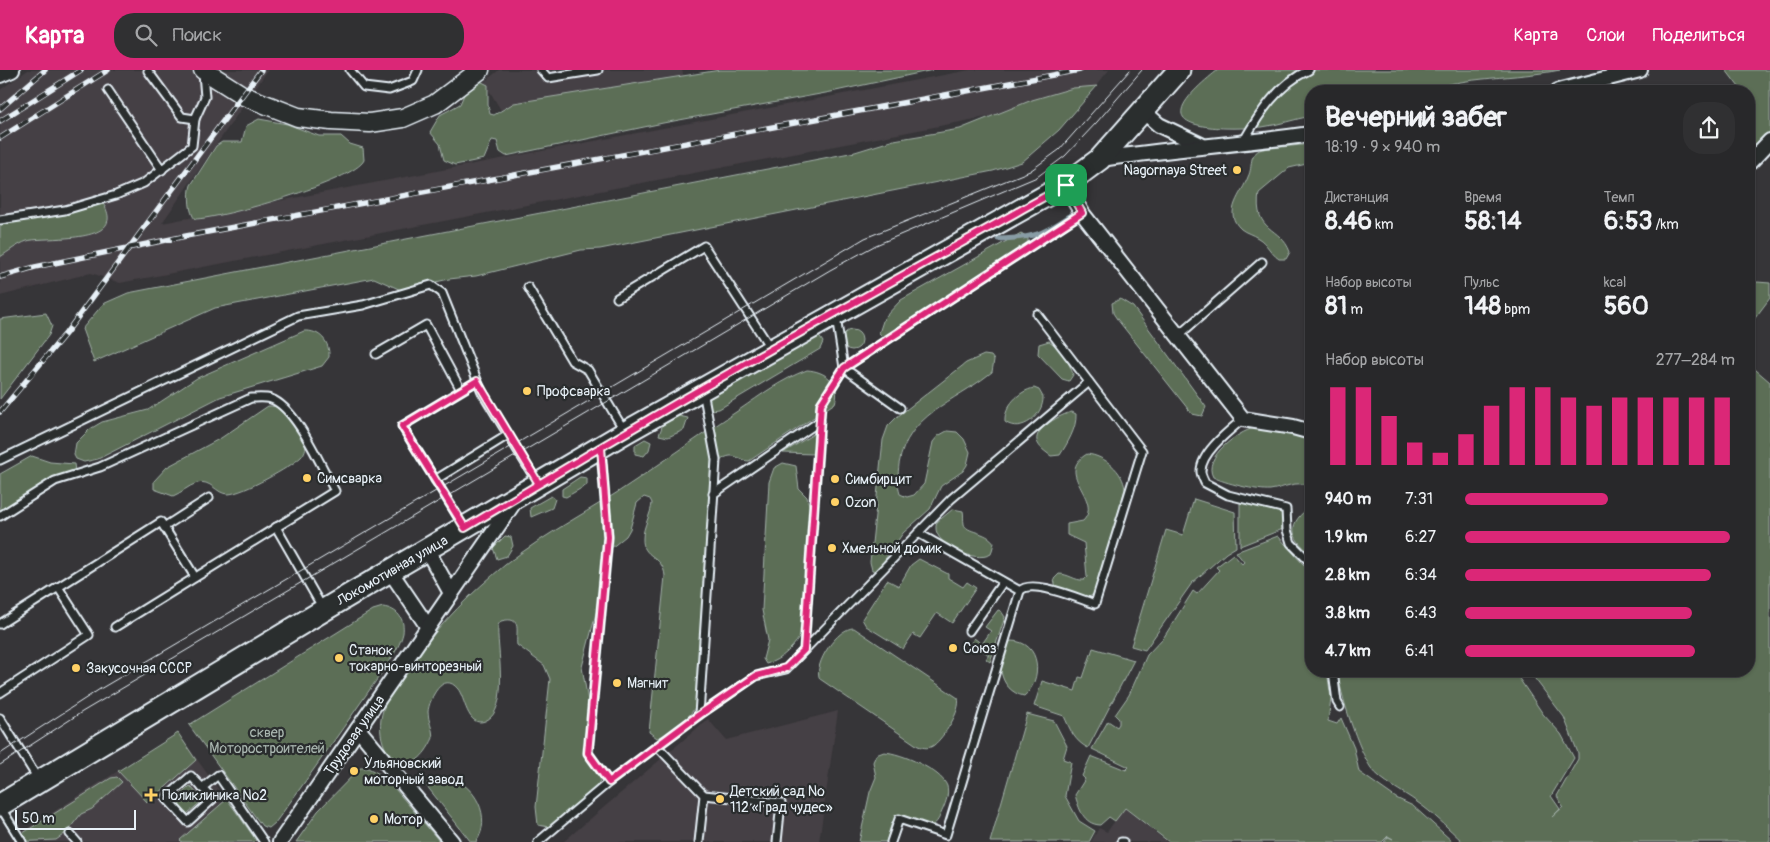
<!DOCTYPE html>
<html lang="ru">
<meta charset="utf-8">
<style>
body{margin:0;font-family:Pangolin,sans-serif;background:#303032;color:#f1f3f6;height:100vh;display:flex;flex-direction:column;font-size:19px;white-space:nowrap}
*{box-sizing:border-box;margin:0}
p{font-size:16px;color:#a5a6a8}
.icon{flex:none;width:28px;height:28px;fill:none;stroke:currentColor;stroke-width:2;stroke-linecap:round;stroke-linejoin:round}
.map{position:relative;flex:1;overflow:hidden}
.panel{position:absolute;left:1305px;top:15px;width:450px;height:592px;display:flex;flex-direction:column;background:#28282a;border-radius:20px;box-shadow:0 1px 4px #0004,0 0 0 1px #444447}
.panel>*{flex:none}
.scale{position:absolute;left:15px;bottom:12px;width:121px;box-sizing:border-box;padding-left:5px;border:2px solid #e8f1f8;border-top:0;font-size:14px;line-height:18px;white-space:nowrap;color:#e8f1f8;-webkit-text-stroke:4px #2a2d2e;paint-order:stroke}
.pin{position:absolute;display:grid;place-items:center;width:42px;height:42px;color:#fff;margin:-21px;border-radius:10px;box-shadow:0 2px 8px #0006}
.round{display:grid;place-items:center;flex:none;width:52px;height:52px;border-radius:20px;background:#303032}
.summary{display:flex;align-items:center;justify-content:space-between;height:85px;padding:0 20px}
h1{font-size:28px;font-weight:700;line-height:38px}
.figures{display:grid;grid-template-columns:repeat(3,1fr);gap:8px;height:85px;padding:5px 20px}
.figures div{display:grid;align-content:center}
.figures b{font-size:25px;font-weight:700}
.figures small{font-size:14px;font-weight:400}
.figures p{font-size:14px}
.chart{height:140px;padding:10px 20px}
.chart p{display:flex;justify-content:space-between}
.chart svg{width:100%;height:90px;margin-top:5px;stroke:#db2777;stroke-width:6}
ul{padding:0 20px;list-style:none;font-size:16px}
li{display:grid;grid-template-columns:80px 60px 1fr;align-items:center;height:38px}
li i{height:12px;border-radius:6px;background:#db2777}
header{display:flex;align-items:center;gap:30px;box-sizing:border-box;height:70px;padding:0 25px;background:#db2777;color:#fff}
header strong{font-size:24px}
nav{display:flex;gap:28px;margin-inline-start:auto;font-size:18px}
.search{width:350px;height:45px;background:#303032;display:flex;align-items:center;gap:12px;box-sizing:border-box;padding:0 18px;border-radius:20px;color:#a5a6a8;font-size:19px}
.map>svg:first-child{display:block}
</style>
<header>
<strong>Карта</strong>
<div class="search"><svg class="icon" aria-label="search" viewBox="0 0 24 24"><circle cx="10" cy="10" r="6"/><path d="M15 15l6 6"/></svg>Поиск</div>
<nav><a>Карта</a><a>Слои</a><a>Поделиться</a></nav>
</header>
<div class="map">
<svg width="1770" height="772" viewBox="0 0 1770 772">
<rect width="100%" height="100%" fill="#363538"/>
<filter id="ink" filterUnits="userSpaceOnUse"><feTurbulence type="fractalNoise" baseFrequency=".02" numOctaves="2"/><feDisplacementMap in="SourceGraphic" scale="10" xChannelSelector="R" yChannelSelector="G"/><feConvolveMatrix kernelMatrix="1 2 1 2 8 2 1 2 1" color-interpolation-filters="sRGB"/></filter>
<g filter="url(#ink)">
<g fill="#453f44">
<path d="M28,0h240l-106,153 808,-153h139l-23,28 -966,185 -29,-10 -91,23v-206z"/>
<path d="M499,0h183l2,7 -171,28 -11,7 -18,-30z"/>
<path d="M838,641l-19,131h-256l145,-123 18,21z"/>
<path d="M178,663l77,107 -1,2h-228l-6,-9z"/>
<path d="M1124,738l43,34h-76l8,-14 8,4z"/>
</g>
<g fill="#5c6e57" stroke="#a2b0a8">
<path d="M720,0h213l-102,22 -168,31 -157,33 -6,-4 -3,-11 -5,-1 -8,19 -29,6 -11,-5 -4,-16 -10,-12 10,-17 20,-11 6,-14 14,-9 8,4v20l2,9 4,1 20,-12z"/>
<path d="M1218,0h342c-46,9 -93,6 -137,21h-112v25c-16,3 -33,9 -49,11 -14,1 -85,6 -80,-17 2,-13 26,-32 36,-40z"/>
<path d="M1726,0h44v64l-21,18v-61h-7z"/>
<path d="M1097,16l-38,44 -37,32 -29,9 -393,78 -19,1 -105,26 -27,3 -48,11 -27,-12 -159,30 -121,54 -12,-33 21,-25 25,-11 727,-141 39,-12 66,-11 72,-29 41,-12z"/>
<path d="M259,49l28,5 32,12h22l9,8 13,4 1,12c-9,21 -144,59 -169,59 -6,-6 -7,-25 -4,-34l25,-39 6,-4h20l4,-16z"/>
<path d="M1311,74v19l-22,5 -30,25c-6,40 22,33 31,59l-4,7h-7c-9,-6 -12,-16 -21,-21 -6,-4 -12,-5 -17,-9 -19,-17 1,-35 7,-52 6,-12 -1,-22 14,-28z"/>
<path d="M95,129c5,3 9,4 11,10 16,36 -63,27 -79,32 -9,3 -19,11 -27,16v-39l56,-5z"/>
<path d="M1021,163l7,4v6l-3,3 -130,87 -12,4 -4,-4 5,-15 17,-18z"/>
<path d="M1757,212l13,1v15l-21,28v-36z"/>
<path d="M1120,229l13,8 73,100 -4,9 -10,-2 -75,-95 -4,-6 -1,-10z"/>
<path d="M46,243l6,13 -3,9 -49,64v-80z"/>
<circle cx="852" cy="270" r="10"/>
<path d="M304,261c16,-1 26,11 25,26l-7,9 -102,31 -122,62 -14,3 -8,-3 -2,-4 2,-12 14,-14 12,-7 46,-12 49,-32z"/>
<path d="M818,265l5,7 -3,7 -101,60 -9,1 -2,-10 5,-5z"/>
<path d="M1049,271c10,6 22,23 24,34l-4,6 -7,-2 -24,-25 1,-10z"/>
<path d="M984,285l7,1 3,4 -2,12 -4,3c-33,26 -81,40 -89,89 -1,10 -2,20 1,30l7,3 7,-2 10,-11 9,-42 5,-6 9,-5 10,1 7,7 6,13 -3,13 -4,6 -22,15 -11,23 -27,24 -26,38 -5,-1 -2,-8 13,-122 5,-14 9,-9 69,-54z"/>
<path d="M1749,294l21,18v460h-307c-15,-14 -30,-29 -46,-40 -15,-11 -35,-20 -46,-34 -12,-17 -32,-76 -33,-97h176l29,43 18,20 13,24 -23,38 9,13 -8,8 11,-10 -6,-11 21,-37v-6l-14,-36 -35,-46h100l5,5 6,-5h109z"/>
<path d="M807,300c18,1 35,13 28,33l-86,58c-7,0 -13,-6 -19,-5 -16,2 -17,25 -21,37l-11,208c-5,15 -26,32 -41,37l-8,-6 16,-156c-2,-22 -23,-17 -22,-38 0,-12 8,-23 9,-35l-2,-4 -6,-2 -7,6 -7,26 -4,7 -21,17 -2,6 -3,39 -18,69 7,40 -4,37 16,33c-3,16 -38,41 -52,50l-11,-2 -2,-18 14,-128 -6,-14 -27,-20c-2,-11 7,-30 -16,-24l-3,4c-2,20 13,86 -13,96 -18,7 -20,-24 -27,-32 -15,-19 -29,10 -30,23 0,9 5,16 5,26 -26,57 -66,8 -48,-33 7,-18 20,-33 31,-48 25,-34 56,-65 89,-92 39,-31 89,-56 131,-85 34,-23 68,-47 103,-70 22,-15 43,-31 68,-40z"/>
<path d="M1034,318l5,2 4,7c1,18 -22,37 -38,25 -1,-16 14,-31 29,-34z"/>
<path d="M268,336c19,-1 29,23 38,37 0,5 -1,10 -5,14 -10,10 -59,37 -73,37 -12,0 -17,-15 -31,-11 -9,3 -16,10 -24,13l-19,-7v-8l13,-14 54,-29z"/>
<path d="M1072,342l4,2c1,14 -9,30 -16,41l-9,1c-5,-4 -12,-8 -14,-15 -3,-13 25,-27 35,-29z"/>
<path d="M679,346l9,2 -4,12 -16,7 -9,-2 4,-11z"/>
<path d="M1254,358l44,7 13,6v45c-16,-6 -26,2 -41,4 -12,1 -46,-7 -57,-13 -11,-20 25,-45 41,-49z"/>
<path d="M815,363l-1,21 -31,-1z"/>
<path d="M645,369l6,3 -2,8 -5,6 -9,-2v-9z"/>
<path d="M1087,384c18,2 36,17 38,35l-29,103 -8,6 -32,-10 -2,-9 5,-5c10,0 16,7 25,6l3,-3 -3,-34 -17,-8v-11l16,-3c21,-22 -30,-47 4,-67z"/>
<path d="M32,386l18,6 24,2 1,7 -75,42v-39z"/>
<path d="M783,393l13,3 3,23 8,8 3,12 -7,122c-7,14 -21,29 -37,33l-3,-5 5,-19 -6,-30 7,-128 5,-14z"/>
<path d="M580,407l7,1v7l-21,12 -4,-1v-7z"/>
<path d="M551,426l4,3 -3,9 -21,9 -1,-9z"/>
<path d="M1194,429l41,13 1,35 -10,6 -34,30 -47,67 -14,-4 35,-116 17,5z"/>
<path d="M1240,432l30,6 11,5 3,8 -1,8 -43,17z"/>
<path d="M1311,436v48c-22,-18 -24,-30 0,-48z"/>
<path d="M953,439l10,2c1,4 0,8 1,13 2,9 23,7 30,19l-3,11c-15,10 -63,-10 -54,-32z"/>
<path d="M505,466l6,1 2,9 -6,10 -10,3 -4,-11z"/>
<path d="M1278,466l33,37v98h16l4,27 -3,23 9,3 4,-6 13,30 5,24 37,26 17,8 40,36h-69l4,-5 5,2 -5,-3 -6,6h-213l-44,-34 -10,13 -6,-4 -9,8c-17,-1 -21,-17 -25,-30l10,-16 -3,-3 9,-20 35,14 3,-3 -37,-18 16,-28 9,6 2,-3v-5l-4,-4 14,-20 18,-40 17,-18 29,-46 4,3 22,-24 -3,-3 17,-13 9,10 2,-2 -8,-10z"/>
<path d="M919,489l29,15v4l15,9 4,-5 9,6 -24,35 -15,-10 -17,25 -7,-4 -10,15 -37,-23 -4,-7 25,-39 12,6 12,-21z"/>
<path d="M383,537c14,2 22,11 20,26 -4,19 -27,47 -37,62 -30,43 -60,86 -91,128l-6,5 -7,-2 -73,-101 184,-115z"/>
<path d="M998,540l3,1 4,6 -15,45 -4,-3 3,-4 -18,-12 3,-5 8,6 9,-13 -6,-4z"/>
<path d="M854,558l104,70c4,12 -15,40 -24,47 -5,4 -10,3 -16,1l-98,-67c-8,-14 18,-52 34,-51z"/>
<path d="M1011,571c31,0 32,40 13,55 -25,-5 -31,-38 -13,-55z"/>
<path d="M1093,578l41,12 -46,88c-14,-7 -18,-19 -24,-32l-30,-10 8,-25 33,10 4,-14 4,1z"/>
<path d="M1027,644l27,7 13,25 -4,13 8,3 -6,34 14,25 16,10 -6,11h-99z"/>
<path d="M178,663l18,27 -48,43 -30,-32z"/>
<path d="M884,682c17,1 57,18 63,34 2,8 -1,16 -4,23 -3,6 -4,12 -10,16l-36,-8 -5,5 -6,20h-27l11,-50 6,-15 -3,-15 3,-7z"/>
<path d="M360,698h8l17,9 55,65h-144l22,-31z"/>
<path d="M117,707l5,5 -30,27 -11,5 -15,19 -10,7 -41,2v-4l96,-60z"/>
<path d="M448,708c27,5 45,40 28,64h-5l-45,-57 4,-6z"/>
<path d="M190,716l13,14 -16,14 -12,-14z"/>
<path d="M227,729l29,41 -2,2h-72l-2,-2z"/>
</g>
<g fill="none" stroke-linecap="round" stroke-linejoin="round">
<path stroke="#889ca5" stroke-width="5" d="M998,169c37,-1 46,-5 76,-26"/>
<defs>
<g id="service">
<path d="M350,0l14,17 25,3 24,-9 5,-11"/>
<path d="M541,0l7,8 50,-8"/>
<path d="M148,1l34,46 13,2 10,-22 -2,-24"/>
<path d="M108,20l54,80"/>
<path d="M1243,72c16,-28 35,-58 66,-72"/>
<path d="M0,150l65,-10 51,-15 28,-12 48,-37 3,-27"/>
<path d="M528,217l44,74 16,9 36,60"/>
<path d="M617,228l87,-52 67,103"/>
<path d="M836,247l8,51 238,-155"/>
<path d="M1178,266l84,-74"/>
<path d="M376,284l50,-29 35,65"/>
<path d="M1243,349c-13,11 -43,34 -42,53 0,3 3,8 4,11l23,12 58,14 1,21 4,13 20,20"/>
<path d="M601,380l7,87 -20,216 21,29"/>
<path d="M0,390l298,-144 65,-11 68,-20 11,8 40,99 55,90"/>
<path d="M435,410l73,-45"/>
<path d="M713,424l107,-73"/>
<path d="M0,446l55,-35 45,-14 151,-69c6,0 14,-1 20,1 26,9 50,68 64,92l-220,136"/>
<path d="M463,455l-61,-99 75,-45"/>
<path d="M164,457l45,-29"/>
<path d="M276,457l46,80"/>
<path d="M918,463l33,-34 138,-117"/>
<path d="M1020,521c11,-13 59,8 75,13l47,-153 -105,-137"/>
<path d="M0,554l161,-102 34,55"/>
<path d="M969,561l34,-49"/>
<path d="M804,580l17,-246 23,-36 56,40"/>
<path d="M1333,601l4,31 3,5"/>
<path d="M0,623l89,-58 -31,-48"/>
<path d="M699,645l17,-255 -13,-69"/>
<path d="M0,648l38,61"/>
<path d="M657,676l47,49 -5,47"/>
<path d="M191,706l22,23 -25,23 -22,-24z"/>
<path d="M202,718l16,-13 46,67"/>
<path d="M704,725l77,8 -4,39"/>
<path d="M1,738l21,34"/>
<path d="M70,764l7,8"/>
<path d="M538,772l71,-60 90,-67 57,-39 30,-7 132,-136 102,58 -74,244 -47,-16 -8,23"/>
<path d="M1121,772h2"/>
</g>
<g id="minor">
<path d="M0,5l12,-5"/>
<path d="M1558,21l82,-21"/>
<path d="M1143,41l16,14 42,20"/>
<path d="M1100,89c70,-10 141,-15 211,-25"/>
<path d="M1749,93l21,-22"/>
<path d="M1065,115l17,28 161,206 50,8 18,5"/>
<path d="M427,480l24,43"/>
<path d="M390,501l38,56"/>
<path d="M358,659l94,113"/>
<path d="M280,772l235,-341"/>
</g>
<path id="tertiary" d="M203,0l41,26 54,21 33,4 39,2 33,-5 32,-14 45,-34"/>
<path id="primary" d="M0,735l324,-195 302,-178 439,-247 35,-26 79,-89"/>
</defs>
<use href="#service" stroke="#e8f1f8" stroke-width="11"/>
<use href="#minor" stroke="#e8f1f8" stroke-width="18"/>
<use href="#tertiary" stroke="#e8f1f8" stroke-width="21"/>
<use href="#primary" stroke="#e8f1f8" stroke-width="25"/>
<use href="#service" stroke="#2a2d2e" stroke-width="7"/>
<use href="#minor" stroke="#2a2d2e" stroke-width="14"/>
<use href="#tertiary" stroke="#2a2d2e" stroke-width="18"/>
<use href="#primary" stroke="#2a2d2e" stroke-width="21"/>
<g stroke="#e8f1f8" stroke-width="1">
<path d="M0,684l100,-65 765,-451 165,-67 29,-21 71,-80"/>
<path d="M0,695l82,-53 748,-442 46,-25 161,-68 28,-21 32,-34 45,-52"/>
</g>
<defs>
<g id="rail">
<path d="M0,39l45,-39"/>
<path d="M0,51l81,-51"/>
<path d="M0,68l108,-68"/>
<path d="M0,207l35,-10 151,-31 894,-166"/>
<path d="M0,342l66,-79 195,-263"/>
</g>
</defs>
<use href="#rail" stroke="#e8f1f8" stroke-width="5.5"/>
<use href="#rail" stroke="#2a2d2e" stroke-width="4" stroke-dasharray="11" stroke-linecap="butt"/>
</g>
</g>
<g fill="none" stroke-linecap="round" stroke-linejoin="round" filter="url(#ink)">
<defs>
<path id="route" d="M1066,115c-177,98 -354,195 -527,299l-62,-103 -75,45 63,102 136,-81 7,90 -20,216 21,29 90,-67 57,-39 30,-8 18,-18 17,-246 23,-36 238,-155 -16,-28"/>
</defs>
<use href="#route" stroke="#fff" stroke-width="10"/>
<use href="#route" stroke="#db2777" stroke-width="6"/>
</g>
<g fill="#ffd166" stroke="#2a2d2e" stroke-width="2">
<circle cx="1237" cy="100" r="5"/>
<circle cx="527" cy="321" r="5"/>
<circle cx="307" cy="408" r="5"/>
<circle cx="835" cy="409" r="5"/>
<circle cx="835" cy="432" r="5"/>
<circle cx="832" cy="478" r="5"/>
<circle cx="953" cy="578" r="5"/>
<circle cx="339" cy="588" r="5"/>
<circle cx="76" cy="598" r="5"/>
<circle cx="617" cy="613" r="5"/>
<circle cx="354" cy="701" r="5"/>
<path d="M148.5 717.5h5v5h5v5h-5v5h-5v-5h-5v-5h5z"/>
<circle cx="720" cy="729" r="5"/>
<circle cx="374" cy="749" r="5"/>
</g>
<g text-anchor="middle" stroke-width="4.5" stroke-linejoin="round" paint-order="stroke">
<g font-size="14" fill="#e8f1f8" stroke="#2a2d2e" text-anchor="start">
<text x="1227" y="105" text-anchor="end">Nagornaya Street</text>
<text x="537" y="326">Профсварка</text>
<text x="317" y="413">Симсварка</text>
<text x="845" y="414">Симбирцит</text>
<text x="845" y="437">Ozon</text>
<text x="842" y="483">Хмельной домик</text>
<text x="963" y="583">Союз</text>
<text x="349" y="585">Станок<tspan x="349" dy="16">токарно-винторезный</tspan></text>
<text x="86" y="603">Закусочная СССР</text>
<text x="627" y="618">Магнит</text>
<text x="364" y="698">Ульяновский<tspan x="364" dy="16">моторный завод</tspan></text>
<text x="730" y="726">Детский сад №<tspan x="730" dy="16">112 «Град чудес»</tspan></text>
<text x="162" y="730">Поликлиника №2</text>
<text x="384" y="754">Мотор</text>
</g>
<g font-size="14" fill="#e8f1f8" stroke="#2a2d2e">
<text transform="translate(392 500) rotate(-30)" y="5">Локомотивная улица</text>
<text transform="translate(354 665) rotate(-55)" y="5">Трудовая улица</text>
</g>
<g font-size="14" fill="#a9b6b0" stroke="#2a2d2e">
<text x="267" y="667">сквер<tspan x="267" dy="16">Моторостроителей</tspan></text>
</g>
</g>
</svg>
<div class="scale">50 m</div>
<div class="pin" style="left:1066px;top:115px;background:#1e9e55"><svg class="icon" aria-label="arrive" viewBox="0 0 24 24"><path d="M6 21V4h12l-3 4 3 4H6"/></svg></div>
<section class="panel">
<div class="summary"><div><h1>Вечерний забег</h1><p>18:19 · 9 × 940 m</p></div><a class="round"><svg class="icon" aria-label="share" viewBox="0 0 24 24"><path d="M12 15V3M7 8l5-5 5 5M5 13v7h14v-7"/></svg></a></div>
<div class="figures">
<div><p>Дистанция</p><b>8.46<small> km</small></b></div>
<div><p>Время</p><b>58:14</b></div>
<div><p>Темп</p><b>6:53<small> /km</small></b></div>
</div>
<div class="figures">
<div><p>Набор высоты</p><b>81<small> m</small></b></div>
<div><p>Пульс</p><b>148<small> bpm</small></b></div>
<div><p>kcal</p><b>560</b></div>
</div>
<div class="chart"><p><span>Набор высоты</span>277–284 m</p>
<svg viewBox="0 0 160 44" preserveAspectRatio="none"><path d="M5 44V6M15 44V6M25 44V20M35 44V33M45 44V38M55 44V29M65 44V15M75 44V6M85 44V6M95 44V11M105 44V15M115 44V11M125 44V11M135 44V11M145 44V11M155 44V11"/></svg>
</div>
<ul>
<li><b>940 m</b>7:31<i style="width:53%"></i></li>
<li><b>1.9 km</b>6:27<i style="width:98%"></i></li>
<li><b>2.8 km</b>6:34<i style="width:91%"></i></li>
<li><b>3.8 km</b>6:43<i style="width:84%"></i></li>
<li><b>4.7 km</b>6:41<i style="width:85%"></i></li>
</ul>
</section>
</div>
